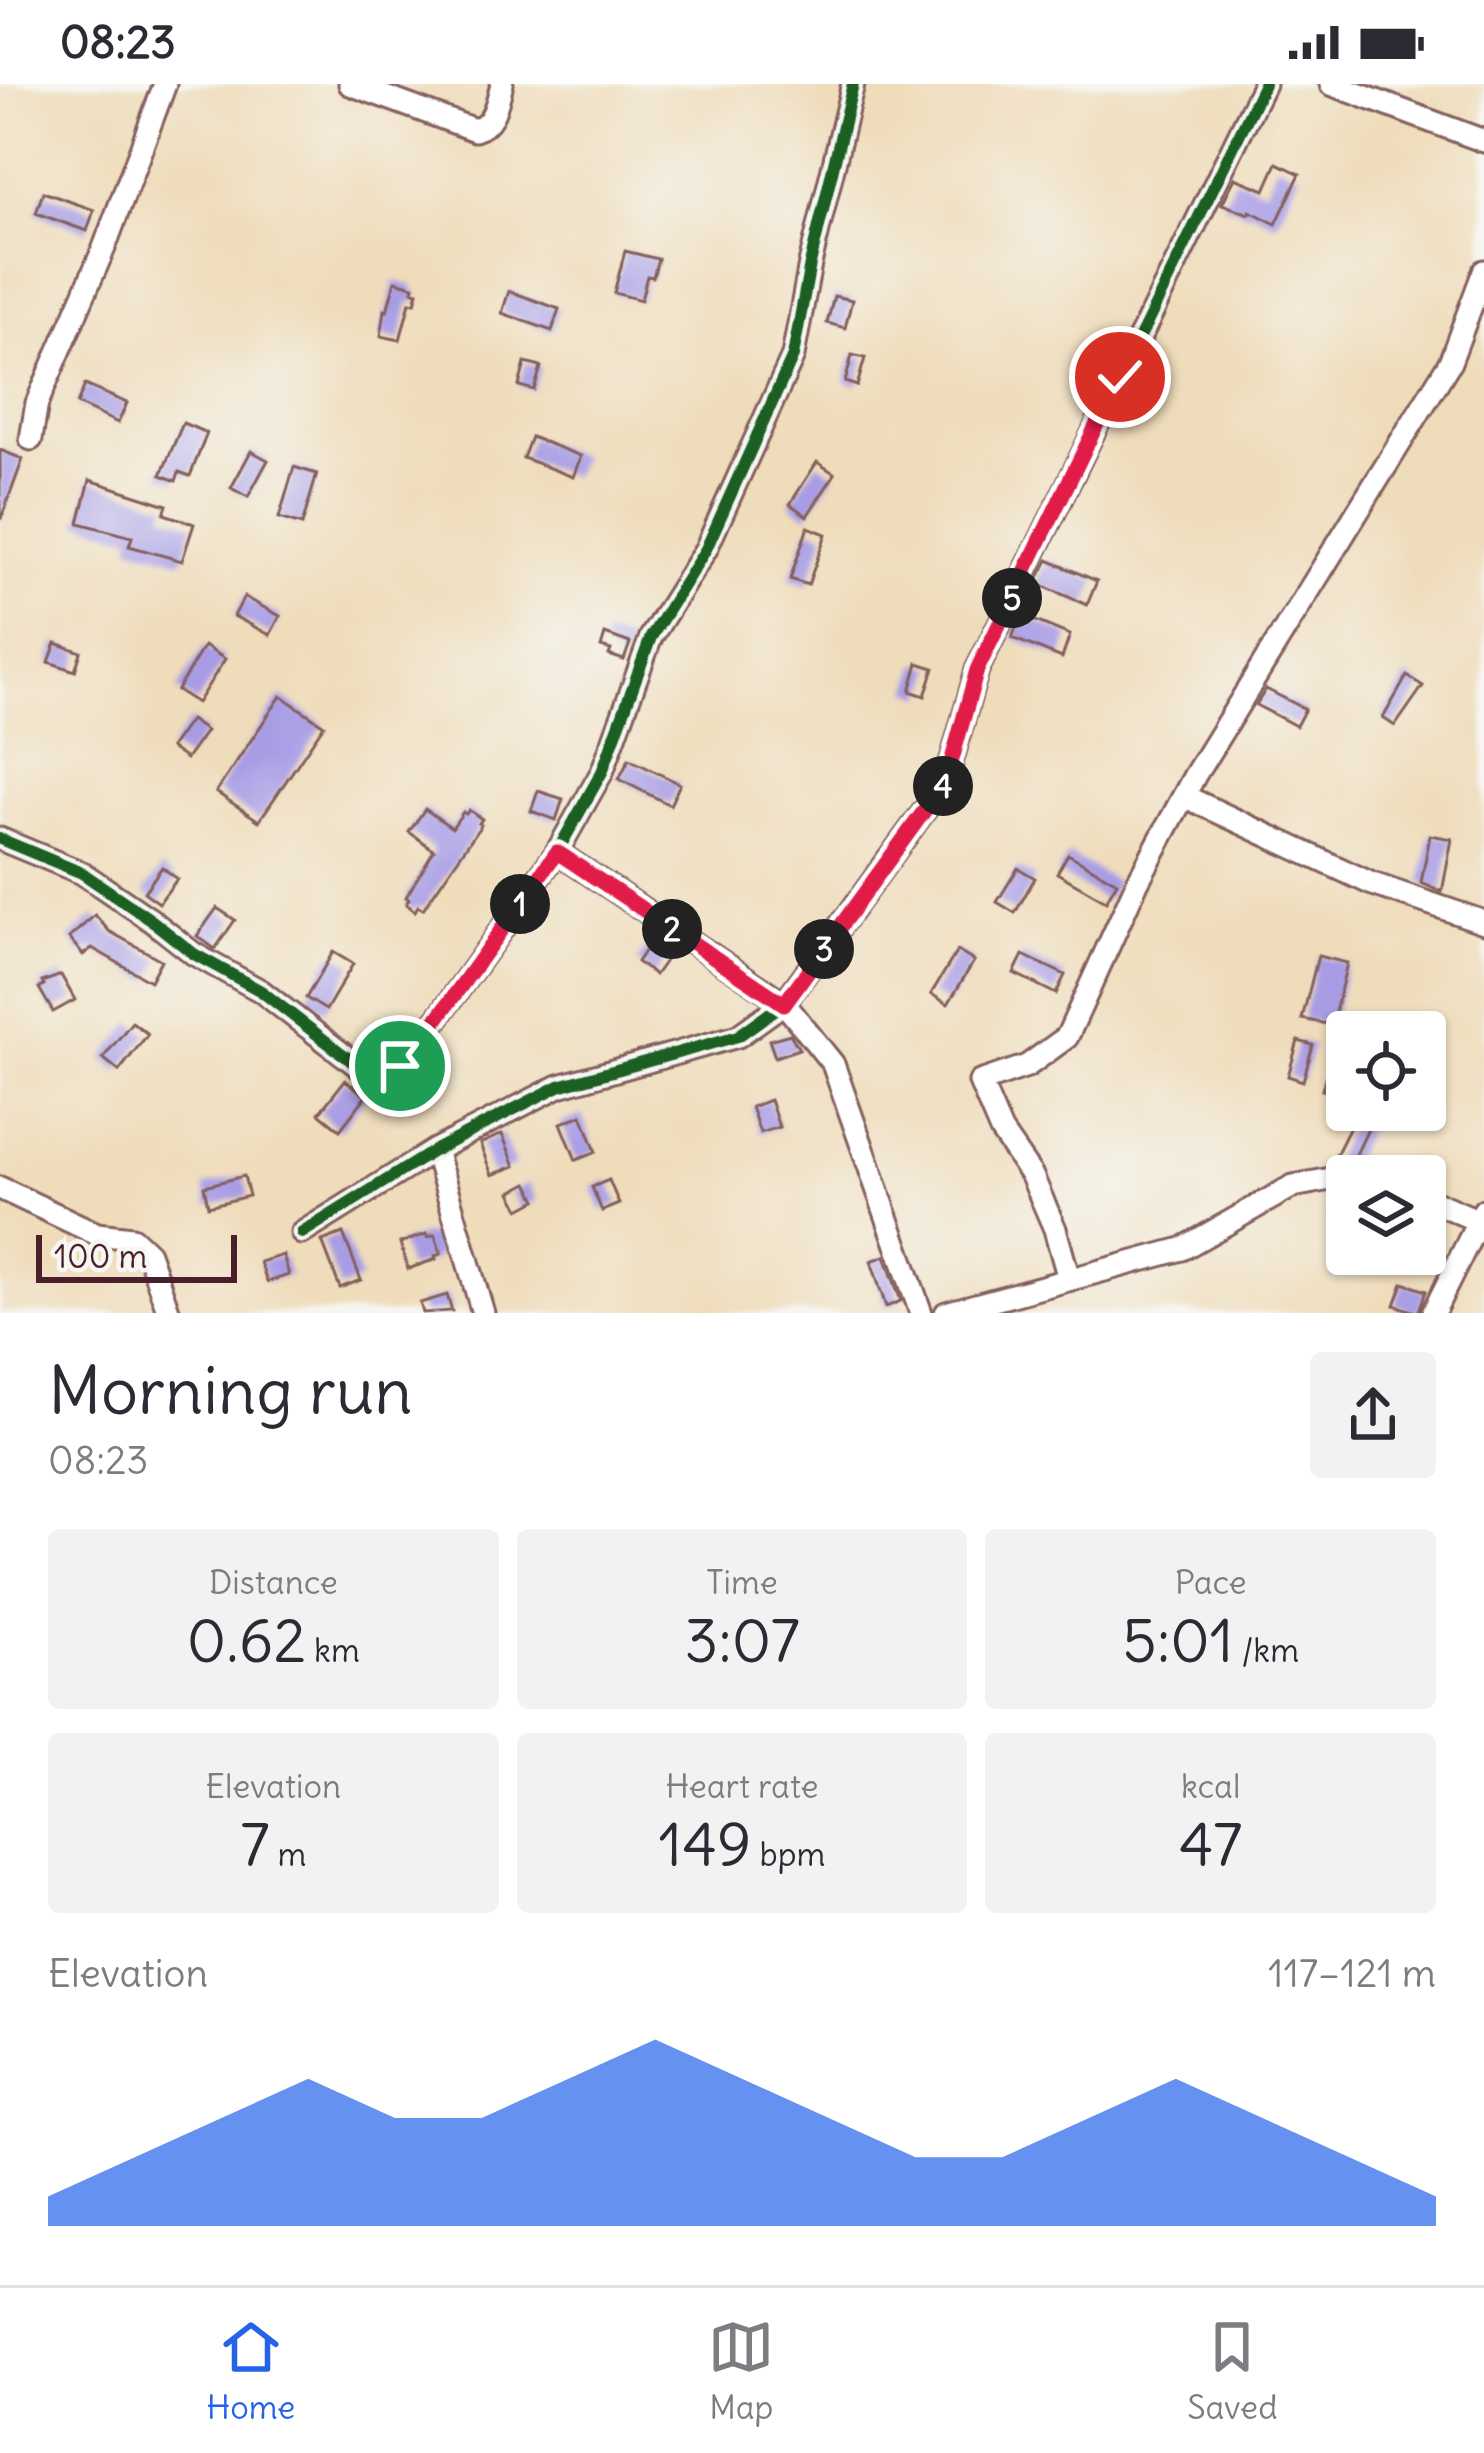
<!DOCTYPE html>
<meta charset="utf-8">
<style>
body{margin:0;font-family:Delius,sans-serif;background:#f2f2f3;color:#2b2b33;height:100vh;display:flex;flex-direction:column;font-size:45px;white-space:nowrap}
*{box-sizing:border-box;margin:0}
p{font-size:39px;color:#7c7c81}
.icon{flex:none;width:66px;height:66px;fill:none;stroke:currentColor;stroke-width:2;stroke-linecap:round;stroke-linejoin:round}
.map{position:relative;height:1229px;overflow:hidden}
.sheet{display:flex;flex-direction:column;background:#fff;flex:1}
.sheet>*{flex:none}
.controls{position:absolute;left:1326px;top:927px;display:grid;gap:24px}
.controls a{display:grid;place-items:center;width:120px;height:120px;border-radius:12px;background:#fff;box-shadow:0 3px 9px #0004;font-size:60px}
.scale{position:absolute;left:36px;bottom:30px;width:201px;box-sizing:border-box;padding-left:12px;border:6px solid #4a1f2b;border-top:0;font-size:33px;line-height:42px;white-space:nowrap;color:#4a1f2b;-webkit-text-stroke:9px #f6f6f2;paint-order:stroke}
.pin{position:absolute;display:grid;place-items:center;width:102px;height:102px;color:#fff;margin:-51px;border:6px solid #fff;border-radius:50%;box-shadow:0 3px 12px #0007}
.km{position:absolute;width:60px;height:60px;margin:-30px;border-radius:50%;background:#222;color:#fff;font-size:33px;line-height:60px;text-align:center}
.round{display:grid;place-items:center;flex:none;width:126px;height:126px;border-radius:12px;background:#f2f2f3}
.overview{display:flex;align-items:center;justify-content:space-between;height:204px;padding:0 48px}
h1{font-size:66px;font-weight:600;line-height:90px}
.metrics{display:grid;grid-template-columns:repeat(3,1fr);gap:18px;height:204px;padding:12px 48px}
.metrics div{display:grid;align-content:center;border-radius:12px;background:#f2f2f3;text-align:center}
.metrics b{font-size:60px;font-weight:600}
.metrics small{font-size:33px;font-weight:400}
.metrics p{font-size:33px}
.chart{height:336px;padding:24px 48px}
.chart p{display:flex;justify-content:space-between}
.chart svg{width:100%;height:216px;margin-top:12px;fill:#2563eb;opacity:.7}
.status{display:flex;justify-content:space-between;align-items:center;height:84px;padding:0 60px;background:#fff;direction:ltr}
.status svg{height:33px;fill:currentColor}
.menu{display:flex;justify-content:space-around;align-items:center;height:168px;border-top:3px solid #e1e1e2;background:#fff;font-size:33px;color:#7c7c81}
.menu a{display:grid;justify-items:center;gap:6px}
.menu .current{color:#2563eb}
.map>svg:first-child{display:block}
</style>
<div class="status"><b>08:23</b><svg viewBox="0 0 49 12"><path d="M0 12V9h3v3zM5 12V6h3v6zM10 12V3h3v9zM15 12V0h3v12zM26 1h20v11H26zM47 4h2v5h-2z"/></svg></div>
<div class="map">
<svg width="1484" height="1229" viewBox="0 0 1484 1229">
<rect width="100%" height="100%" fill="#f6f6f2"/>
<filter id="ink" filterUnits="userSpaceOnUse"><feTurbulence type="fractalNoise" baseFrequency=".00833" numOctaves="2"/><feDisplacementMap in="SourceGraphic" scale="24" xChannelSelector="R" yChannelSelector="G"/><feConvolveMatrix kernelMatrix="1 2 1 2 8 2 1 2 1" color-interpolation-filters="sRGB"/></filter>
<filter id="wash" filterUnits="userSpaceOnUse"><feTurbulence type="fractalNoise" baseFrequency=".004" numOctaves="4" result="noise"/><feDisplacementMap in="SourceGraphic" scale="48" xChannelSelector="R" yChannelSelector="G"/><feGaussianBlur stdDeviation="2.7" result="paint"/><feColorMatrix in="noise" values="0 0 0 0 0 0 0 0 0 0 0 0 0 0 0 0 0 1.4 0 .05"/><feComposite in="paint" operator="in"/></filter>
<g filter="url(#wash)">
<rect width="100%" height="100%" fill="#efdcba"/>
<g id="blocks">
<g fill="#a89ce5">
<path d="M1277,79l23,11 -24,50 -26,-13 -1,3 -27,-10 13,-26 30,12z"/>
<path d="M43,108l51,18 -7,21 -51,-18z"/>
<path d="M625,167l33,8 -5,18 -6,-1 -6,24 -27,-7z"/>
<path d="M395,197l19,5 -1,5 5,1 -3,11 -5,-1 -10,38 -19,-4 4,-26 2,1z"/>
<path d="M509,207l50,18 -7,22 -50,-18z"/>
<path d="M834,212l18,4 -7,28 -18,-5z"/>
<path d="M852,271l13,3 -8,28 -12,-4z"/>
<path d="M525,279l16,4 -7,23 -15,-4z"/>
<path d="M85,301l42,18 -9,20 -41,-19z"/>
<path d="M183,339l24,10 -17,43 -11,-4 -3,9 -15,-6z"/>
<path d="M531,353l50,19 -8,21 -50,-19z"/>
<path d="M0,366l23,9 -22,60h-1z"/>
<path d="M251,367l17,9 -20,37 -17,-9z"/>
<path d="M817,378l18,12 -28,42 -17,-12z"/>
<path d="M294,383l23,7 -15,51 -23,-7z"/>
<path d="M90,396l77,25 -3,9 30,10 -12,37 -53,-15 3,-9 -53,-14z"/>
<path d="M808,443l18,7 -18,51 -18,-6z"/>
<path d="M1048,476l49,21 -10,24 -51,-22z"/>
<path d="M244,513l36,19 -10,19 -36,-19z"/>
<path d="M1021,531l49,20 -8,23 -50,-20z"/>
<path d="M605,550l25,9 -6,17 -15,-5 2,-5 -10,-3z"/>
<path d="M56,559l25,9 -6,19 -26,-9z"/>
<path d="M204,562l21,13 -28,44 -20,-13z"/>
<path d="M918,579l16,5 -9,28 -15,-5z"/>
<path d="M1407,592l16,10 -28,40 -12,-8z"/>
<path d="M1266,605l39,20 -9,17 -40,-21z"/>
<path d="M281,612l43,29 -65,96 -43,-29z"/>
<path d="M190,636l16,11 -20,28 -16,-11z"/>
<path d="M629,675l51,25 -10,21 -51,-26z"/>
<path d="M538,707l25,8 -7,21 -25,-9z"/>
<path d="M425,725l27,19 11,-16 3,2 3,-4 13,9 -3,4 2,2 -58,84 -5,-3 -3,5 -9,-7 3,-5 -3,-2 28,-47 -25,-18z"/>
<path d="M1430,751l22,4 -10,53 -21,-9z"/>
<path d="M1068,770l49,28 -11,19 -49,-28z"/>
<path d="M162,783l15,12 -18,24 -15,-11z"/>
<path d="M1018,784l17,10 -20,35 -18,-11z"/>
<path d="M217,824l18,12 -20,29 -18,-13z"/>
<path d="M95,831l14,16 52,29 -11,21 -58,-33 -9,7 -14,-17z"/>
<path d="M655,851l19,13 -19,27 -18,-13z"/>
<path d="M957,867l17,10 -26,43 -17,-10z"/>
<path d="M333,868l20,12 -27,46 -20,-12z"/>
<path d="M1023,871l42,20 -9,19 -42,-21z"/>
<path d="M1318,872l29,7 -15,62 -30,-6z"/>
<path d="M61,891l14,25 -22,12 -14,-24 5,-3 -2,-3z"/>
<path d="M132,938l16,12 -29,37 -16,-13z"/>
<path d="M790,950l9,15 -24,8 -6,-17z"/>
<path d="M1298,957l15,4 -10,36 -15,-5z"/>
<path d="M1333,962l14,4v15l-8,30 -17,-5z"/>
<path d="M345,996l21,16 -26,34 -21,-17z"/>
<path d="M770,1016l9,27 -19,6 -9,-26z"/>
<path d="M582,1031l14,37 -20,8 -15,-37z"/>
<path d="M1355,1033l15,8 -19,40 -17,-6z"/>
<path d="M502,1050l13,32 -23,9 -12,-31z"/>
<path d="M244,1092l5,20 -41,10 -4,-20z"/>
<path d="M609,1096l10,24 -17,7 -10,-24z"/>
<path d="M528,1099l9,17 -17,9 -9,-17z"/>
<path d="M343,1149l18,47 -21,8 -18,-47z"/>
<path d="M427,1150l1,3 7,-2 6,19 -6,2 1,3 -28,10 -8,-26z"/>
<path d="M283,1171l6,20 -22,7 -7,-20z"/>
<path d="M885,1172l16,45 -15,6 -15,-46z"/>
<path d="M1403,1199l23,8 -8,22 -23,-8z"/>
<path d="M447,1211l5,16 -29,2 -3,-10z"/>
</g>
</g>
</g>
<g filter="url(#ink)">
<use href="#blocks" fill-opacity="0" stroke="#84615d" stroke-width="3"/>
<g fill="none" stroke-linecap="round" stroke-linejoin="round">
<defs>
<g id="minor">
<path d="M350,0l125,46c20,-6 22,-28 27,-46"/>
<path d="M1331,0l153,57"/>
<path d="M31,355l6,-36 67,-155 61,-164"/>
<path d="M1184,712l186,87 114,39"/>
<path d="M0,755l82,34 69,47 43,34 67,37 106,82 12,3 10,-2 11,-8 38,-48 119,-166 45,-80 49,-135 55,-88 87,-193 17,-92 43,-180"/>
<path d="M557,768l227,151 49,61 88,249"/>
<path d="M435,1066l48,163"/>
<path d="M0,1104l97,46 35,4 16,15 21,60"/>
<path d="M1425,1114l54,23"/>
<path d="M302,1149l133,-83 124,-64 179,-50 46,-33 162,-222 31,-111 287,-586"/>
<path d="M1069,1195l-14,-50 -23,-53 -31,-45 -21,-49 47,-16 40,-29 71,-156 57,-106 255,-413 34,-91"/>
<path d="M946,1229l236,-64 111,-63 43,-8 11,1"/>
<path d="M1433,1229l51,-103"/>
</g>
</defs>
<use href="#minor" stroke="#84615d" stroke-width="27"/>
<use href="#minor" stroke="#fff" stroke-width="21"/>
<defs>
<g id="cycleway">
<path d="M0,755l82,34 69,47 43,34 67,37 106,82 12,3 10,-2 11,-8 38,-48 119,-166 45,-80 49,-135 55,-88 87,-193 17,-92 43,-180"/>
<path d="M302,1149l133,-83 124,-64 179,-50 46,-33 162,-222 31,-111 287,-586"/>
</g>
</defs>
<use href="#cycleway" stroke="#f6f6f2" stroke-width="20"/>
<use href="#cycleway" stroke="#1b5e20" stroke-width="12"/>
</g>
</g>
<g fill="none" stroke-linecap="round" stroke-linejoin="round" filter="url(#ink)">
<defs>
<path id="route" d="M400,982l38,-48 119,-166 227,152 162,-223 31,-111 143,-293"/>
</defs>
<use href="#route" stroke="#fff" stroke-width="24"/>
<use href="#route" stroke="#e11d48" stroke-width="15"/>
</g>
</svg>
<div class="controls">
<a><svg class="icon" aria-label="locate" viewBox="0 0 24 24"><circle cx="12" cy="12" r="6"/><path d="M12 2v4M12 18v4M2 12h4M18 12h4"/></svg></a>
<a><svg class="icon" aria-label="layers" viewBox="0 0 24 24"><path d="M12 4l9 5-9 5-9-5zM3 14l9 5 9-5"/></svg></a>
</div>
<div class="scale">100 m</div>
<div class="pin" style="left:400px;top:982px;background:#1e9e55"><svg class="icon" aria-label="arrive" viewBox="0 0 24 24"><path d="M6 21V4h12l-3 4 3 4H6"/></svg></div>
<div class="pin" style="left:1120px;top:293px;background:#d93025"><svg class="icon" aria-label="check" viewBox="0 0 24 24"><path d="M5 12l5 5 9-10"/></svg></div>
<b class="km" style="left:520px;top:820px">1</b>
<b class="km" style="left:672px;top:845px">2</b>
<b class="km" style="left:824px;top:865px">3</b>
<b class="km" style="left:943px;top:702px">4</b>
<b class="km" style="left:1012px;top:514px">5</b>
</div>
<section class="sheet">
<div class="overview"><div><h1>Morning run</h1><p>08:23</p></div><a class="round"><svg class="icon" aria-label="share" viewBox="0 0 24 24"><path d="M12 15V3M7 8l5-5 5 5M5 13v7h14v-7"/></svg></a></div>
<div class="metrics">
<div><p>Distance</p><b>0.62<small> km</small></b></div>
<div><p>Time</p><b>3:07</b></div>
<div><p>Pace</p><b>5:01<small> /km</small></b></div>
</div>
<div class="metrics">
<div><p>Elevation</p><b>7<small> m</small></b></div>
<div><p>Heart rate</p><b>149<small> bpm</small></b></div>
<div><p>kcal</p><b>47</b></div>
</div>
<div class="chart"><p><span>Elevation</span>117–121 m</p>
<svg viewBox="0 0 160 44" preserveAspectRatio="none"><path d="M0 44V38L10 30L20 22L30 14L40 22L50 22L60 14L70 6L80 14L90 22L100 30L110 30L120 22L130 14L140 22L150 30L160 38V44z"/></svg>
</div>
</section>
<nav class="menu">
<a class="current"><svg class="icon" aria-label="home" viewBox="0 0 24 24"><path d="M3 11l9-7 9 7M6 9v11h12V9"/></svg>Home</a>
<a><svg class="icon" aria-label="map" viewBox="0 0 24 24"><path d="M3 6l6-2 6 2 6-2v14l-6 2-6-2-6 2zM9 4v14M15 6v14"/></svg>Map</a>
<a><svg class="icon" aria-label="saved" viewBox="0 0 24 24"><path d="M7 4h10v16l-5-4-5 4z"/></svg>Saved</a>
</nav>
